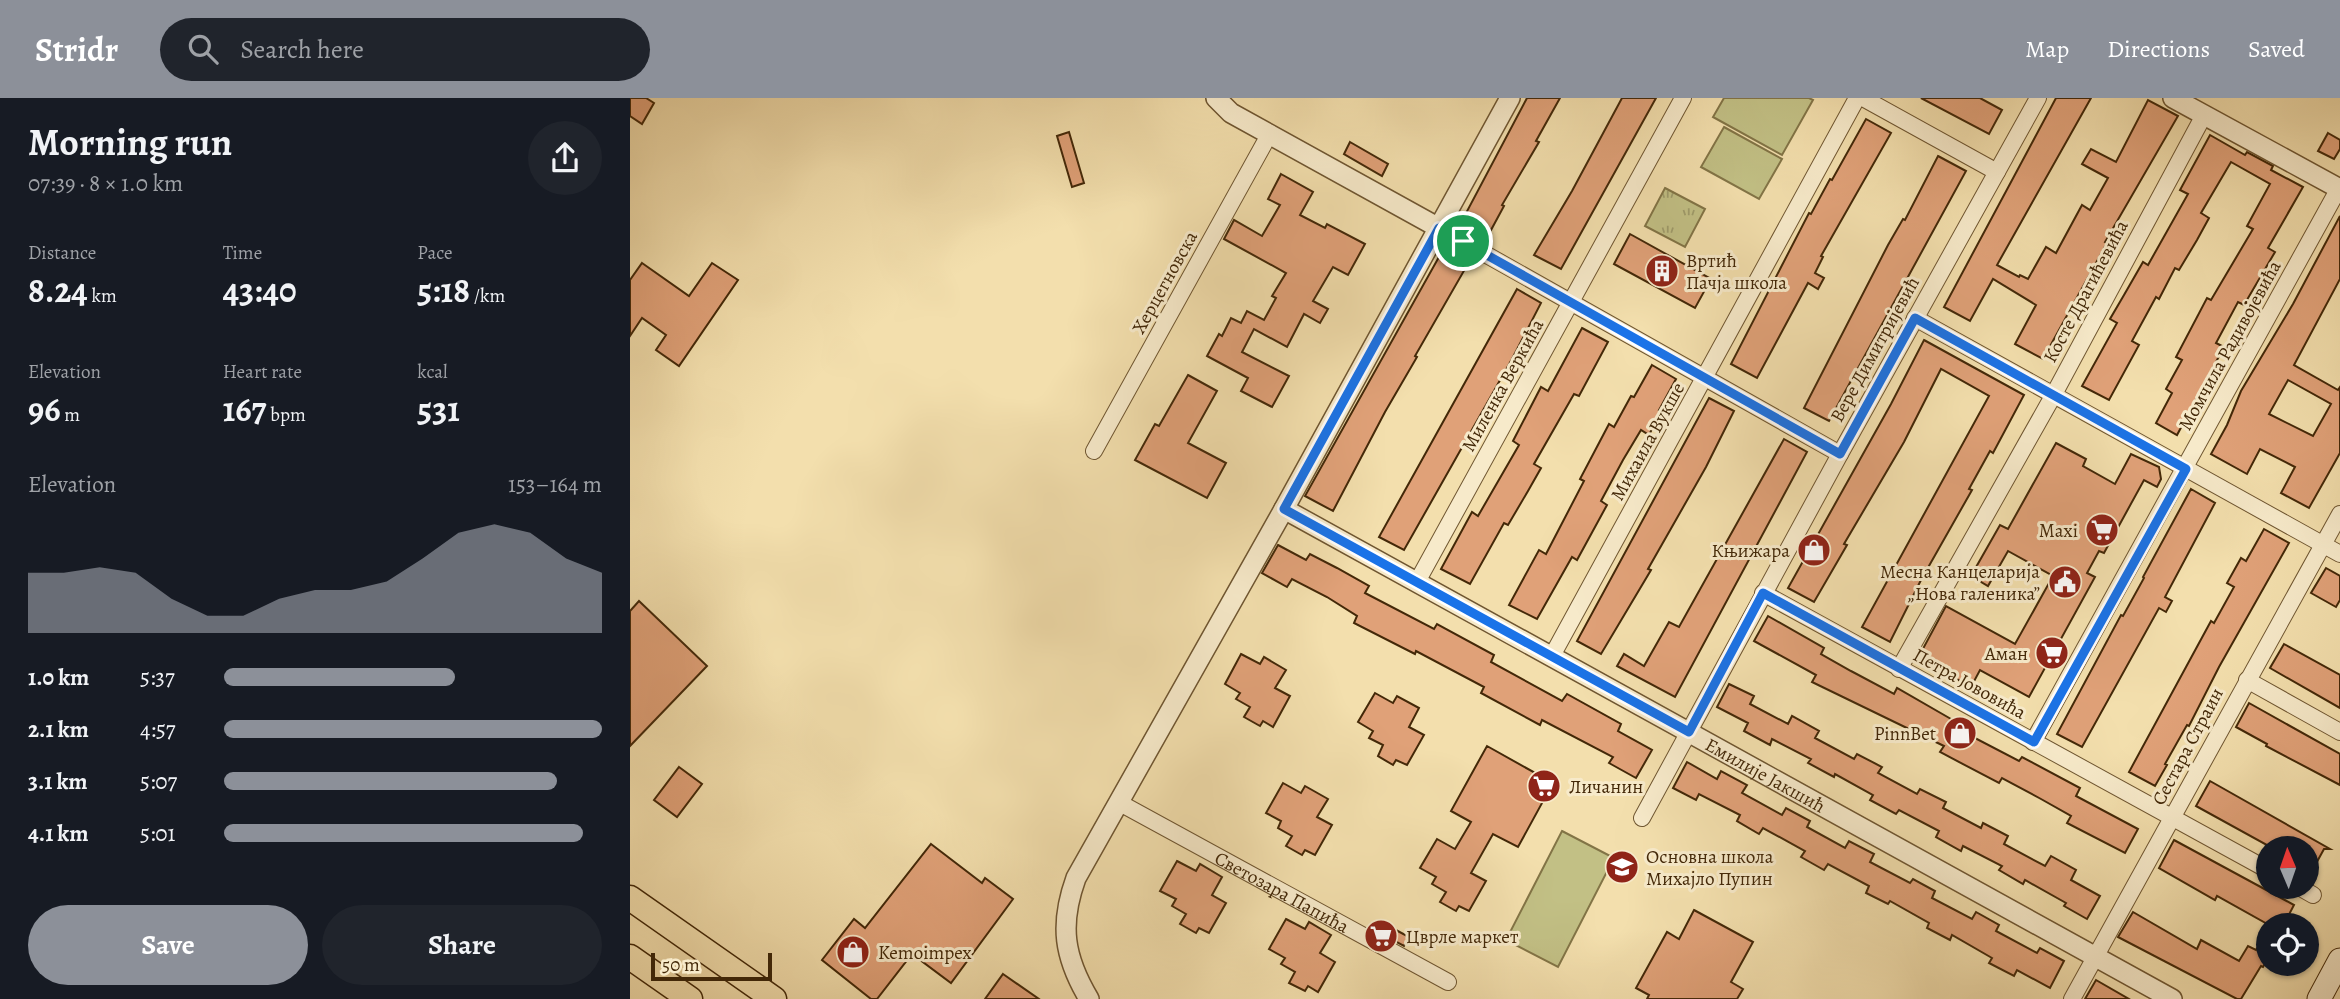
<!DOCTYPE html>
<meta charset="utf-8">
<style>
body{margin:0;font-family:Alegreya,serif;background:#20242c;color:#f1f3f6;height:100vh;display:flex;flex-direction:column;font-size:26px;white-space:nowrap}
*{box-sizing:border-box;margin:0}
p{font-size:23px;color:#9ea1a6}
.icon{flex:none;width:38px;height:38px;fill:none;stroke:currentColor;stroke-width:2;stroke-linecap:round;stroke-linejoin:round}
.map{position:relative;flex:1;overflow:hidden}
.sheet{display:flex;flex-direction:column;background:#171b24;width:630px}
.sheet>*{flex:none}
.needle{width:46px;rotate:358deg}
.fabs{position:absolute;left:1626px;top:738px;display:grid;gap:14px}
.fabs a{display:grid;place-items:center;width:63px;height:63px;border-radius:50%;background:#171b24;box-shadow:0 2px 5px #0004;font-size:35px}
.scale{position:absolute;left:21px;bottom:18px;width:121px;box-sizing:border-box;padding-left:7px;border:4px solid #432808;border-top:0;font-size:19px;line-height:24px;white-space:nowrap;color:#432808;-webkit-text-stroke:5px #f7eaca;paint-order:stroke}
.pin{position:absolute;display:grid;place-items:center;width:60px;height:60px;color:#fff;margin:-30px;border:4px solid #fff;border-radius:50%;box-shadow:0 2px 7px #0007}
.round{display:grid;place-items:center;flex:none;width:74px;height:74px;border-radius:37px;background:#20242c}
.head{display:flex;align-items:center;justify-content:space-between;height:119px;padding:0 28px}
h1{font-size:38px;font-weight:600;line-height:52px}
.figures{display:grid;grid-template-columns:repeat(3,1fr);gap:10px;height:119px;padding:7px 28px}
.figures div{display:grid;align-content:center}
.figures b{font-size:35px;font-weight:600}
.figures small{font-size:19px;font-weight:400}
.figures p{font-size:19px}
.chart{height:196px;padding:14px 28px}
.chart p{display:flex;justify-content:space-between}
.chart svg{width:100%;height:126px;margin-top:7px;fill:#8c9099;opacity:.7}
.cta{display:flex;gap:14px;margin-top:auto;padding:14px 28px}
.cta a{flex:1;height:80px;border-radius:42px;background:#8c9099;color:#fff;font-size:28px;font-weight:600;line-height:80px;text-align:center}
.cta a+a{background:#20242c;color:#f1f3f6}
ul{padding:0 28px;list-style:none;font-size:23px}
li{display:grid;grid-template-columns:112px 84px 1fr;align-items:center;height:52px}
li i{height:18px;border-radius:9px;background:#8c9099}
header{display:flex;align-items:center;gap:42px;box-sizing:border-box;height:98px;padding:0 35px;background:#8c9099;color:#fff}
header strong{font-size:33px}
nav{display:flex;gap:38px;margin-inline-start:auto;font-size:24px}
.search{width:490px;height:63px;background:#20242c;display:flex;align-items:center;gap:18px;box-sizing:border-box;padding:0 24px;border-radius:38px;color:#9ea1a6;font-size:26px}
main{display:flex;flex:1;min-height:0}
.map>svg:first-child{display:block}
</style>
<header>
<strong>Stridr</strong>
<div class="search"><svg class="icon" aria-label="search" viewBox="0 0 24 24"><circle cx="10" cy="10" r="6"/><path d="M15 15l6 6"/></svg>Search here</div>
<nav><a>Map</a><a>Directions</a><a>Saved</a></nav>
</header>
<main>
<section class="sheet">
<div class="head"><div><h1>Morning run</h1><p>07:39 · 8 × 1.0 km</p></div><a class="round"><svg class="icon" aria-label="share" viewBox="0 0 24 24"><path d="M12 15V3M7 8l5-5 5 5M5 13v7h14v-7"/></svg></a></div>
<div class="figures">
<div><p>Distance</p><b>8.24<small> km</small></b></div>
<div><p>Time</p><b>43:40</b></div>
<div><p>Pace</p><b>5:18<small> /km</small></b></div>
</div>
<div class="figures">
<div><p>Elevation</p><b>96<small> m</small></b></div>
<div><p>Heart rate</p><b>167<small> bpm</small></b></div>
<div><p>kcal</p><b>531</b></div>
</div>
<div class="chart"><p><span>Elevation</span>153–164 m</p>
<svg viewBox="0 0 160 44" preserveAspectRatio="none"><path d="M0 44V23L10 23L20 21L30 23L40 32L50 38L60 38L70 32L80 29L90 29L100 26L110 18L120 9L130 6L140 9L150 18L160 23V44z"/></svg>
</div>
<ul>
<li><b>1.0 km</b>5:37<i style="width:61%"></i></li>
<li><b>2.1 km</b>4:57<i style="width:100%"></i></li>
<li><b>3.1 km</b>5:07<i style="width:88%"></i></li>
<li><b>4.1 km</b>5:01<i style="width:95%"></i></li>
</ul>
<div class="cta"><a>Save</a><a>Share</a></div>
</section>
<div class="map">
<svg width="1710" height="901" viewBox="0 0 1710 901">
<defs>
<pattern id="park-tufts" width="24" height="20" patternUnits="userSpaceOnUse" patternTransform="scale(1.75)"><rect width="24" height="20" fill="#c2c085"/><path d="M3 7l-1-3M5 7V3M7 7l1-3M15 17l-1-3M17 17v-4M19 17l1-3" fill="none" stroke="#9f9c6b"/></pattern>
</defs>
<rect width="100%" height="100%" fill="#f3dfad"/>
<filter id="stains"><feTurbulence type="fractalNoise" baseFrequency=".00286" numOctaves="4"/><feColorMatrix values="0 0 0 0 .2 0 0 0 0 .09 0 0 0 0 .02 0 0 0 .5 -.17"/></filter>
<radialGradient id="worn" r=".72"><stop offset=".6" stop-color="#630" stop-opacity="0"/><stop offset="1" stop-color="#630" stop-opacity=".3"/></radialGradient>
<g fill="#c2c085" stroke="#827446" stroke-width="2">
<path d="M1094,0h85l4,2 -31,55 -69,-38z"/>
<path d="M1094,29l58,32 -23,40 -58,-32z"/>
<path d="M932,733l52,27 -56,109 -52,-27z"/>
</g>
<path fill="url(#park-tufts)" stroke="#827446" stroke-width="2" d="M1035,90l40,21 -20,38 -40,-21z"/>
<g fill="#e0a178" stroke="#432808" stroke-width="2" fill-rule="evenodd">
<path d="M0,0h16l8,5 -12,21 -12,-8z"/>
<path d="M897,0h33l-24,43 3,1 -37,63 2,1 -13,24 -26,-15z"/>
<path d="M992,0h34l-95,171 -27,-14 38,-64z"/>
<path d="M1291,0h59l22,12 -13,24z"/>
<path d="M1426,0h35l-94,167 22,12 1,-2 8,4 18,-32 10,6 26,-48 8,5 18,-32 -26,-14 9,-15 25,13 32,-62 30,16 -73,126 2,1 -64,116 -28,-15 21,-39 -43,-26 -23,42 -26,-14z"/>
<path d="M1236,21l25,14 -70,123 2,1 -8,16 9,5 -6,11 -10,-6 -51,95 -26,-14 78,-151 2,1 19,-35 2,1z"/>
<path d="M439,34l15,51 -12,4 -15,-51z"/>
<path d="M1698,35l12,7v9l-6,10 -16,-8z"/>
<path d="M1580,37l35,20 2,-3 26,14 -2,4 32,17 -35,61 7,4 -31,53 -6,-3 -22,41 8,4 -47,88 -21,-12 16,-30 -6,-4 16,-29 -6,-3 31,-59 4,2 42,-71 -6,-3 23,-42 -39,-22 -30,51 8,5 -12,22 -18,30 -4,-2 -16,31 -3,-2 -24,44 7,4 -30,55 -27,-14 35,-63 -7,-4 14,-24 19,-33 5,3 40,-71 -8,-4z"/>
<path d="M720,44l38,22 -6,12 -38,-22z"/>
<path d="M1308,58l28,15 -137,250 -25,-13 84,-163 15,-26 2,1z"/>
<path d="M651,76l32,18 -13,23 25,13 2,-4 38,20 -17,31 -15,-8 -20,34 15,8 -8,14 -16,-9 -17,33 -33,-18 -12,23 47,24 -17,31 -31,-16 7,-13 -41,-22 12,-22 3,2 9,-18 10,5 6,-12 17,9 12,-22 -4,-2 14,-23 -62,-34 10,-19 28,16 18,-31 -12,-6z"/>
<path d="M1710,118v63l-46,86 44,25 2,-3v66l-31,55 -28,-15 14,-26 -35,-18 -13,25 -36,-20 16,-29 14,-34 52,-87zM1658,282l43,24 -18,32 -44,-22z"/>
<path d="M1000,136l81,45 -16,29 -81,-44z"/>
<path d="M814,150l25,14 -54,94 2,1 -32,55 -52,99 -28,-15z"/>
<path d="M12,165l47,33 23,-33 26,17 -59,86 -23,-16 10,-15 -24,-17 -12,18v-56z"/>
<path d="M887,191l24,14 -29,56 -108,191 -25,-13z"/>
<path d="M952,230l26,14 -29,54 -5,-2 -40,70 7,4 -13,23 -20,34 -4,-2 -34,61 -29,-15 31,-57 6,4 41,-71 -6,-4 28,-54 7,4z"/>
<path d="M1294,242l100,55 -31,58 -3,-2 -21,38 3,1 -51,90 -31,62 -28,-15 127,-231 -48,-27 -37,73 -60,102 3,1 -33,57 -26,-14 103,-184z"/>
<path d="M1022,267l24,14 -17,31 2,1 -12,24 -8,-5 -18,30 -22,41 6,4 -30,55 -5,-3 -35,62 -28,-14 30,-55 7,4 38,-73 -4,-2 29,-55 5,3 17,-31 3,1z"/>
<path d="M558,277l29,16 -29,52 38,20 -19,35 -72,-38 20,-36 4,2z"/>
<path d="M1079,300l25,13 -28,56 -58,102 3,1 -50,84 -24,-13z"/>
<path d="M1154,341l23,13 -132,245 -58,-31 7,-12 20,12 25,-44 10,5z"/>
<path d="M1426,345l30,16 -3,7 32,18 16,-30 28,13 2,12 -4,8 -13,-7 -40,73 -5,-2 -12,22 8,4 -66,120 -49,-27 -9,17 -53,-29 28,-52 69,38 38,-68 -45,-25 -20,35 -17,-10 29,-51 8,4z"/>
<path d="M1561,391l24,14 -50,94 7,4 -6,11 -7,-4 -77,139 -25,-13 64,-119 2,1 21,-38 -1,-1z"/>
<path d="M1634,431l25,14 -70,124 -30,59 -2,-1 -22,39 2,1 -12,21 -26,-14 82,-151 3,2 20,-36 -7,-4 14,-25 5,3z"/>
<path d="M648,447l28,15 4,-6 27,14 32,18 -4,7 69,36 3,-5 57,31 -3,7 71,39 5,-7 54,30 -3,7 34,19 -16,28 -27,-15 4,-6 -71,-37 -2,5 -59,-32 3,-6 -68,-36 -1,3 -61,-31 3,-7 -30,-19 -35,-18 -5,8 -25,-14z"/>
<path d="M1696,470l14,8v24l-4,7 -25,-14z"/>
<path d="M9,503l68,65 -77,80v-135z"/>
<path d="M1138,518l56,32 -3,6 30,17 43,23 3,-6 54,31 -3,5 71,37 3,-4 58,31 -4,8 62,33 -13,24 -58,-30 4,-7 -30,-17 -39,-21 -3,5 -59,-31 4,-6 -132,-64 4,-7 -62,-34z"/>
<path d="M1654,546l56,31v33l-70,-40z"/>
<path d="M611,556l19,10 4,-7 22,13 -11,18 15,8 -17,31 -10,-6 -3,5 -16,-9 6,-10 -14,-8 4,-6 -15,-9z"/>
<path d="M1099,586l25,12 -4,8 38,20 4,-8 27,15 -4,7 39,21 3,-5 25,13 -4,6 39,21 3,-5 26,13 -3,6 38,20 2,-5 25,13 -4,8 41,22 6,-10 25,14 -5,10 29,16 -13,23 -23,-13 2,-3 -41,-23 -2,4 -24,-14 3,-4 -39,-20 -2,5 -25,-14 3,-6 -40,-21 -3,4 -26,-14 3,-5 -38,-21 -1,3 -26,-14 3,-4 -39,-20 -2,6 -26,-14 4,-8 -31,-16z"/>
<path d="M745,595l18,10 4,-7 22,12 -10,19 15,8 -17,30 -11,-5 -3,5 -15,-9 5,-11 -14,-7 4,-7 -15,-9z"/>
<path d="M1619,605l91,51v31l-74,-39 1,-2 -31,-17z"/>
<path d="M857,648l66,37 -35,64 -25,-13 -22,39 15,8 -17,30 -10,-5 -3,5 -16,-9 6,-10 -14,-8 4,-7 -16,-9 17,-29 18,10 16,-27 -20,-11z"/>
<path d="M1057,664l30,17 4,-8 26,14 -5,8 40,22 4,-7 24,13 -3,6 38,21 4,-7 25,13 -4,8 40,21 3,-4 22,12 -3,7 40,21 4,-7 23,13 -3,6 41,22 3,-5 24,13 -14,27 -33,-18 -3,6 -25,-13 3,-5 -40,-23 -2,5 -23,-12 2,-5 -39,-22 -2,3 -22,-11 3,-7 -41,-22 -4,6 -23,-13 4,-6 -42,-23 -4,6 -22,-13 3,-6 -41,-21 -3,6 -23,-12z"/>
<path d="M49,669l23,17 -25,33 -23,-17z"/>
<path d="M1580,683l120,68h-6l-17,31 -1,-31h-32l-78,-43z"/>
<path d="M653,685l18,10 4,-7 23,13 -11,18 15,8 -17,30 -10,-5 -3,5 -16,-9 6,-10 -14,-8 3,-7 -15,-8z"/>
<path d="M1544,742l120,65 -11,21h-12l-54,-30 -2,4 -56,-32z"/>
<path d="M301,746l51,39 3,-5 28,21 -62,84 -39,-29 -35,45h-6l-49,-39 32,-41 11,9z"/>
<path d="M547,763l19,10 4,-7 22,13 -10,18 14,8 -17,30 -10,-5 -3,5 -16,-9 6,-10 -14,-8 4,-7 -16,-8z"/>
<path d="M1064,812l59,32 -22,40 12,7 -6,10h-90l2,-4 -13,-7 31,-56 12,7z"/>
<path d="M1503,814l64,37 4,-9 38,21 9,-15 8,4 12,-20v28l-5,9 -2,-1 -20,33h-4l-119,-62z"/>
<path d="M656,821l19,10 4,-7 22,13 -11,18 15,9 -17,30 -10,-6 -3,5 -16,-8 6,-11 -14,-8 4,-6 -16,-9z"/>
<path d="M749,823l30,16 -5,9 -30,-16z"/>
<path d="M373,876l36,25h-54z"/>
<path d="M1466,882l33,19h-44z"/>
</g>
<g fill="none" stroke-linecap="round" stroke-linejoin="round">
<defs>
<g id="minor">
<path d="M1233,0l134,74"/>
<path d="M809,130l401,226"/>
<path d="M1285,220l425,236"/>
<path d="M464,353l176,-318"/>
<path d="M787,484l266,-484"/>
<path d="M1133,495l505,277"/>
<path d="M922,558l305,-558"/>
<path d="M1269,571l154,-273 151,-281"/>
<path d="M1617,582l93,52"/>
<path d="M1403,644l306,-554"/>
<path id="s1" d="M488,704l330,180"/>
<path d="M1012,720l198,-364 198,-356"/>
<path d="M1669,789l14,8"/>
<path d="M1442,901l268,-485"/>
</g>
<g id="tertiary">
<path d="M586,0l15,15 208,115"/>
<path d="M1543,0l167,91"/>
<path id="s2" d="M654,411l888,490"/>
<path d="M459,901c-25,-42 -30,-74 -13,-121l208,-369 226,-411"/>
</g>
<path id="secondary" d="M1689,901l21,-39"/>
<g id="primary">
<path d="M0,800l144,101"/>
<path d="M0,859l60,42"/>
</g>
</defs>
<use href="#minor" stroke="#6f5631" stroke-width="18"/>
<use href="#tertiary" stroke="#6f5631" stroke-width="22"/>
<use href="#secondary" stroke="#432808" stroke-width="25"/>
<use href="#primary" stroke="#432808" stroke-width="27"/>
<use href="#minor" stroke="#f7eaca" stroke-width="16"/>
<use href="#tertiary" stroke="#f7eaca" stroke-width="19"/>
<use href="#secondary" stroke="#f7eaca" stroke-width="23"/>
<use href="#primary" stroke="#f3dfad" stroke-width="24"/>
</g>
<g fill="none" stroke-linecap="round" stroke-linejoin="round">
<defs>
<path id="route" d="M809,130l401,226 75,-136 271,151 -152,273 -271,-149 -74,139 -405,-223z"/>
</defs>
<use href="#route" stroke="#fff" stroke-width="14"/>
<use href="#route" stroke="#1a73e8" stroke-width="9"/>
</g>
<defs>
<symbol id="building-disc" viewBox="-11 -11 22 22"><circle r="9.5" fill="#8f2418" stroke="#f7eaca"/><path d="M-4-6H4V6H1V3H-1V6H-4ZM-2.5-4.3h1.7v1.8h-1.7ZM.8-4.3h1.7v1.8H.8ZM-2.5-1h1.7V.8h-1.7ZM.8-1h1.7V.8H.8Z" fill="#fff"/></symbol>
<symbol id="supermarket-disc" viewBox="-11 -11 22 22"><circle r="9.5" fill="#8f2418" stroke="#f7eaca"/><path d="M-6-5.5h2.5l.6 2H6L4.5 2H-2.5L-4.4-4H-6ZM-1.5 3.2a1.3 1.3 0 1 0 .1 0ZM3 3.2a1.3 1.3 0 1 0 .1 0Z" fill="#fff"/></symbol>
<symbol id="shop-disc" viewBox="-11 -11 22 22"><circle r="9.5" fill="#8f2418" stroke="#f7eaca"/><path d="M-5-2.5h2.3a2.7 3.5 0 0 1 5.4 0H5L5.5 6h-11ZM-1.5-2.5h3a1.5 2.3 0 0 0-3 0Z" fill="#fff"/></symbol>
<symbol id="civic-disc" viewBox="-11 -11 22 22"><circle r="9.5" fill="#8f2418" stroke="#f7eaca"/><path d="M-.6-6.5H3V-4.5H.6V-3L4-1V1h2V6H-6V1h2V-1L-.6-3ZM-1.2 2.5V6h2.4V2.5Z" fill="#fff"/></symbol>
<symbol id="school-disc" viewBox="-11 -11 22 22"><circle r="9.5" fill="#8f2418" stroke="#f7eaca"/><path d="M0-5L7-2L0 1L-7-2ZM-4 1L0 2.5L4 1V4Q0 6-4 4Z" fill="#fff"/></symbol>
</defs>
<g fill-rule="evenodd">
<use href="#building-disc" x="1013" y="154" width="38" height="38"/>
<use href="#supermarket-disc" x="1453" y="413" width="38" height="38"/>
<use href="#shop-disc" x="1165" y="433" width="38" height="38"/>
<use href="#civic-disc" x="1416" y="465" width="38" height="38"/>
<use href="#supermarket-disc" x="1403" y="536" width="38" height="38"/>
<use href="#shop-disc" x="1311" y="616" width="38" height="38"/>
<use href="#supermarket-disc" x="895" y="669" width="38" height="38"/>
<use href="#school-disc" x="973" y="750" width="38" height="38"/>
<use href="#supermarket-disc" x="732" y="819" width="38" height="38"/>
<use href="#shop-disc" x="204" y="835" width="38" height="38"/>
</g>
<g text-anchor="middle" stroke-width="6" stroke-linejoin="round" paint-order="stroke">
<g font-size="19" fill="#432808" stroke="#f7eaca" text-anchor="start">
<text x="1056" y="169">Вртић<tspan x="1056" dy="22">Пачја школа</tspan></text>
<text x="1448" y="439" text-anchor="end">Maxi</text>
<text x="1160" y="459" text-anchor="end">Књижара</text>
<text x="1410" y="480" text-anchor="end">Месна Канцеларија<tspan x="1410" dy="22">„Нова галеника”</tspan></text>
<text x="1398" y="562" text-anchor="end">Аман</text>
<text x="1306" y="642" text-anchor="end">PinnBet</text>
<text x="939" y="695">Личанин</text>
<text x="1016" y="765">Основна школа<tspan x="1016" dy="22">Михајло Пупин</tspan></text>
<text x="776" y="845">Цврле маркет</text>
<text x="248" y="861">Kemoimpex</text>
</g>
<g font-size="19" fill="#432808" stroke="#f7eaca">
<text transform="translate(534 184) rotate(-61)" y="7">Херцегновска</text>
<text transform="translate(1455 193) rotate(-62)" y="7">Косте Драгићевића</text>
<text transform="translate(1599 247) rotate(-61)" y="7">Момчила Радивојевића</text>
<text transform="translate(1244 251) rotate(-61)" y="7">Вере Димитријевић</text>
<text transform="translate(872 287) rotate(-61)" y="7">Миленка Веркића</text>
<text transform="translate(1017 343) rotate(-61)" y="7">Михаила Вукше</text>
<text transform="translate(1340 585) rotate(29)" y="7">Петра Јововића</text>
<text transform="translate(1557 648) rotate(-62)" y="7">Сестара Страин</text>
<text dy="7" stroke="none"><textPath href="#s2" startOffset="550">Емилије Јакшић</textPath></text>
<text dy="7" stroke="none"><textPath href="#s1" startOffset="187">Светозара Папића</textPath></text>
</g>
</g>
<rect width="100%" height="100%" filter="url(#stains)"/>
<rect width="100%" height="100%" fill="url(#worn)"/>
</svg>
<div class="fabs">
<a><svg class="needle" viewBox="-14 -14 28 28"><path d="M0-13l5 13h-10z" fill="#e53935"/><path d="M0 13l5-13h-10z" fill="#9ea1a6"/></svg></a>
<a><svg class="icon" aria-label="locate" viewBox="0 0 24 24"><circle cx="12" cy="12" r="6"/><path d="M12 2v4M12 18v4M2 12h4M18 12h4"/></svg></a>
</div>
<div class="scale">50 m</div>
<div class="pin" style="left:833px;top:143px;background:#1e9e55"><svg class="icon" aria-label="arrive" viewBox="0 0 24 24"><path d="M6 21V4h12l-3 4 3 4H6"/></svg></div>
</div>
</main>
